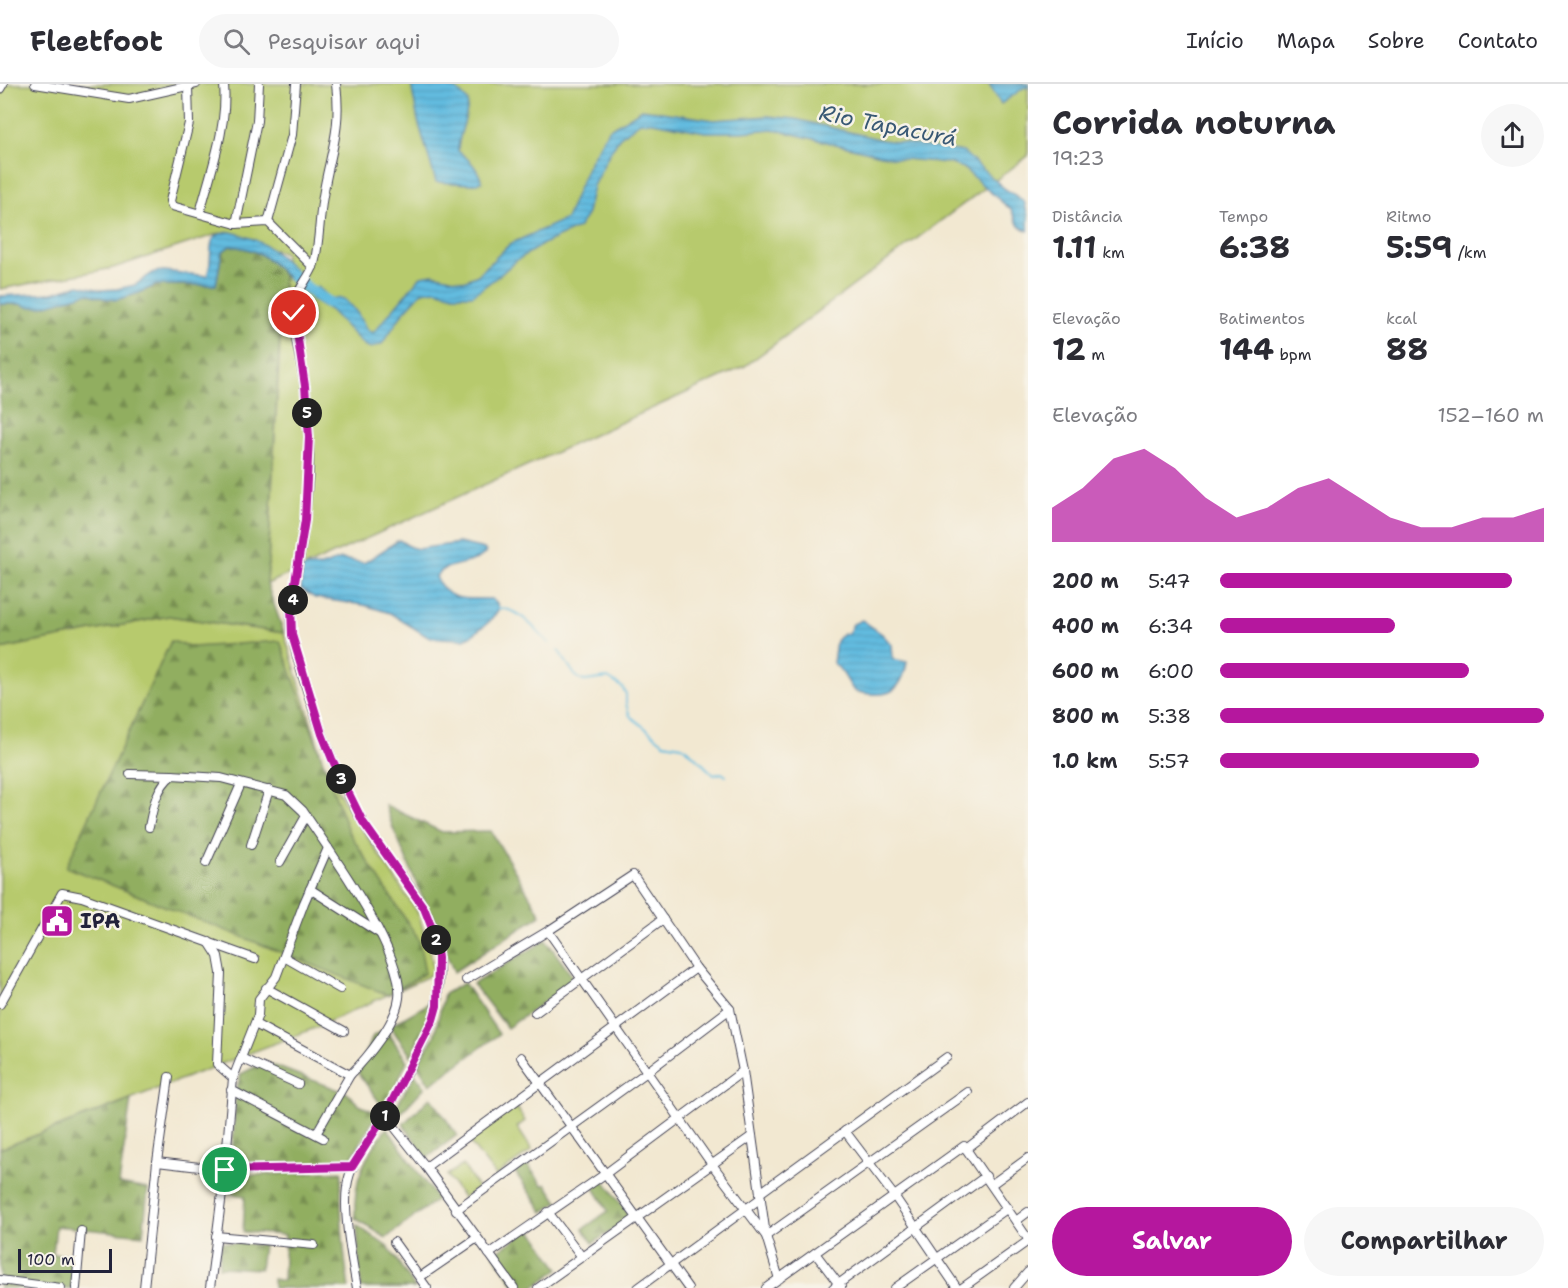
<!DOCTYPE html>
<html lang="pt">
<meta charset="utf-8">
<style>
body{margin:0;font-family:"Shantell Sans",sans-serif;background:#f7f7f7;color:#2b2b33;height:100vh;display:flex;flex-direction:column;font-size:22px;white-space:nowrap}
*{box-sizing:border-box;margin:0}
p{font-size:20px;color:#7c7c81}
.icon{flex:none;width:33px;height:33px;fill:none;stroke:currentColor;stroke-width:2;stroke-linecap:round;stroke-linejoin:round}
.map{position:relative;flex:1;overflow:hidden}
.drawer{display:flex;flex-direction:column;background:#fff;width:540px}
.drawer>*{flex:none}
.scale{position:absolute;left:18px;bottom:15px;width:94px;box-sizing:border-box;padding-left:6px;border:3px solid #22223b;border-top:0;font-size:16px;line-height:21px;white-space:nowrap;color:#22223b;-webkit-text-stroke:4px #f7f3e8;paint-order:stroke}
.pin{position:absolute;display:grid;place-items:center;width:51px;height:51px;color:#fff;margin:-26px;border:3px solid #fff;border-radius:50%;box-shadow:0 2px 6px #0007}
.km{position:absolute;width:30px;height:30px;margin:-15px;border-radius:50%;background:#222;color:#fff;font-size:16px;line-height:30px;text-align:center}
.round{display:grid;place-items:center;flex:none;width:63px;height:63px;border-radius:32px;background:#f7f7f7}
.headline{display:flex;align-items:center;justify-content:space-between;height:102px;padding:0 24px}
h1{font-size:33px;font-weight:700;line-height:45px}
.figures{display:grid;grid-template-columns:repeat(3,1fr);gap:9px;height:102px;padding:6px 24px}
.figures div{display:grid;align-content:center}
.figures b{font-size:30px;font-weight:700}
.figures small{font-size:16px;font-weight:400}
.figures p{font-size:16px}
.chart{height:168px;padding:12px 24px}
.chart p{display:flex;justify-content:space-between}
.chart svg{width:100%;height:108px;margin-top:6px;fill:#b5179e;opacity:.7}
.button{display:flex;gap:12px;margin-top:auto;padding:12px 24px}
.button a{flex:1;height:69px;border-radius:36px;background:#b5179e;color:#fff;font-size:24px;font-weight:700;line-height:69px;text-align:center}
.button a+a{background:#f7f7f7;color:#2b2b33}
ul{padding:0 24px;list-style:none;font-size:20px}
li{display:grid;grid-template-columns:96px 72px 1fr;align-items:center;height:45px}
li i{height:15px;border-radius:8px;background:#b5179e}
header{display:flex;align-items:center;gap:36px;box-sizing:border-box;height:84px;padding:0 30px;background:#fff;border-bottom:2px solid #e1e1e2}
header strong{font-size:28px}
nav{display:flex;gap:33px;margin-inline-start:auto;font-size:21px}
.search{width:420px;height:54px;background:#f7f7f7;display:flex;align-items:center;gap:15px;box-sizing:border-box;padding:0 21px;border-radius:33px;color:#7c7c81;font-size:22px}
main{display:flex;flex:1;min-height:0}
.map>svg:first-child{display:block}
</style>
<header>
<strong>Fleetfoot</strong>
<div class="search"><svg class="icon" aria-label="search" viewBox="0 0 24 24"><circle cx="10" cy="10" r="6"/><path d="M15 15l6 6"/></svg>Pesquisar aqui</div>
<nav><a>Início</a><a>Mapa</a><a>Sobre</a><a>Contato</a></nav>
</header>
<main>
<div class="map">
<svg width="1028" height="1204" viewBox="0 0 1028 1204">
<defs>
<pattern id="forest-firs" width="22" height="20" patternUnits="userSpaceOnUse" patternTransform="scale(1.5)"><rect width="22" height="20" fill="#91ae60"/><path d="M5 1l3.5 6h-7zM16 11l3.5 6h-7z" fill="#768d50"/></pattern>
<pattern id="water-rules" width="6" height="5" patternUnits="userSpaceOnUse" patternTransform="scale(1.5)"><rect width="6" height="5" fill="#62bbdf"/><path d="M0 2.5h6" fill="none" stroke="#55a0c0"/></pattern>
</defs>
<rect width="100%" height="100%" fill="#f7f3e8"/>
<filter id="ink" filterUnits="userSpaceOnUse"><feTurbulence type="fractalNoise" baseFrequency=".0167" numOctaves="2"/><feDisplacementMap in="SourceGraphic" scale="12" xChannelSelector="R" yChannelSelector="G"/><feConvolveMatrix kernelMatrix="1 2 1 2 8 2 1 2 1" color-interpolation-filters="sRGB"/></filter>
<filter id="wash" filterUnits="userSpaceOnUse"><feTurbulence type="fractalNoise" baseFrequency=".008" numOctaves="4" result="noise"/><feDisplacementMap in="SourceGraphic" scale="24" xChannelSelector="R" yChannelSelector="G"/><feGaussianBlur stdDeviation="1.35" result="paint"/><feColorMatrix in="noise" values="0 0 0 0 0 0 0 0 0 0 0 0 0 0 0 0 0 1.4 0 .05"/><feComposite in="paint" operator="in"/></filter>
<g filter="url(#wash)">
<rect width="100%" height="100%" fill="#f2e8d1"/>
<g fill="#b7ca6d" stroke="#6c7654" stroke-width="1.5">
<path d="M0,0h1028v72l-283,210 -478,218 18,-331 -65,-20 -107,35 -113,21z"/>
<path d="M169,532l115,17 39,128 21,41 74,111 13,41 2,15 -4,7 -114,52 -315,121v-500z"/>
<path d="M516,1022l9,15 -8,6 15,23 -36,26 -28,-36z"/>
<path d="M463,1081l15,23 -15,10 -16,-23z"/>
</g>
<g fill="url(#forest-firs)" stroke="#5a684e" stroke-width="1.5">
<path d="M230,162c24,2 38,10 53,29l-16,309 17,49 -115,-17 -169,33v-345h21l67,-11 15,5 13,2 23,-7 17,-8h60l6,-33z"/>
<path d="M171,557l22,6 87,-6 68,190 71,109 6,33 -37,22 -322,-128z"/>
<path d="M385,721l57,27 49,-1 50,84 -87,57 -61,-144z"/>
<path d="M546,856l29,40 -68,48 -34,-44z"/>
<path d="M464,899l35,51 -69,51 -13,-21 17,-27 10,-43z"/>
<path d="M436,915l-25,57 -21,-30z"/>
<path d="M386,945l21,32 -22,49 -27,-37 15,-37z"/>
<path d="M264,978l83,31 12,12 18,8 -28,50h-117l4,-72 5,-17z"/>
<path d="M415,990l10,13 -31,33 -3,-4z"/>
<path d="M431,1013l26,38 -30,23 -24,-34z"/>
<path d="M131,1015l-12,85 29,5 -5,46 -87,-9 -3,28 21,2 -3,32h-71v-139z"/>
<path d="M387,1044l50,71 -51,39 -31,-20c-2,-39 9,-60 32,-90z"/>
<path d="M527,1080l16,22 3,-2 12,18 -15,10 -28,-40z"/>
<path d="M342,1087c-3,39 1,78 7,117h-76v-9l10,2 2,-46 -42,-3 2,-36 -16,-3 2,-17z"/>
<path d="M604,1096l27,38 -38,25 -10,-14 25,-18 -14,-23z"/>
<path d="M357,1141l32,23 26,40h-54z"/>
<path d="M531,1145l28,40 -27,19h-15l-24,-34z"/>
<path d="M221,1158l42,3 -3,24 -41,-2z"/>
</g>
<g fill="url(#water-rules)" stroke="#426e8d" stroke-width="1.5">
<path d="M411,0h26l20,6 11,11c0,18 -10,33 -10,50 12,9 19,16 24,31l-11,2 -35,-2 -18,-61z"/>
<path d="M989,0h39v4l-3,-1 -24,17z"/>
<path d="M642,25l72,11 54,-4 27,3 88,21 80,12 42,37 19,12 4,16v14l-9,-5 -8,-16 -48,-42 -15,-5 -54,-5 -122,-29 -30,3h-37l-52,-10h-13l-21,16 -11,18 -15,30 -7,31 -8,11 -33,15 -28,17 -16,14 -28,21h-19l-18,-5 -14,2 -19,21 -21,31 -11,4 -7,-3 -34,-35 -19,-11 7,-12 12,11 14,1 12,12 11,19 6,3 48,-57 12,-2 31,7 14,-6 32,-31 56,-25 21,-52 21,-37z"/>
<path d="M231,148c35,8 48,22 73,47l-6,9c-25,-22 -31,-39 -68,-42l-8,6 -6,33h-60l-17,8 -23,7 -13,-2 -15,-5 -48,14h-12l-7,-3h-21v-8l53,-3 26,-8 22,5 16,-1 18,-4 19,-13 10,-1 43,5c1,-4 3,-9 3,-14 2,-19 -3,-28 21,-30z"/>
<path d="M399,456l11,7 8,2 41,-6 25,6 2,3c-12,15 -41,9 -50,25 12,27 31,21 56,22l6,6v6l-8,10 -19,15 -7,3 -28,-1 -8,-1 -38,-24 -26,-8 -49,-7 -14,-9v-18l4,-4 16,-1 20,-7 23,4z"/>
<path d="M862,536l20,14 10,11 1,14 14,3c-6,35 -24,36 -53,29 -8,-11 -10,-20 -21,-28l3,-22 7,-8 5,1 5,-10z"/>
</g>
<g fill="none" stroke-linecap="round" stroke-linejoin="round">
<g stroke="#62bbdf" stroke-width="2">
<path d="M498,524c23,1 36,21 51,35"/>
<path d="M558,566l17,25 6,5 4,1 23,-3 14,9 4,7v10l4,12 34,27 18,3 5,3 27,26 8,-2 4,3"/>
</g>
<path stroke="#62bbdf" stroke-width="12" d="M294,193l19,16 15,9"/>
</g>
</g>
<g filter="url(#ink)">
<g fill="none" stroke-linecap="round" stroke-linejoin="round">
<defs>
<g id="street">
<path d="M35,0l94,15 67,-15"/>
<path d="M336,0c6,46 -6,69 -13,112 -4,22 -3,45 -9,68 -4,14 -17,24 -19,40 -4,27 7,56 10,83 3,27 5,56 4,83 -2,28 -4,56 -9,84 -3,26 -13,56 -8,82 12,52 33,111 56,158 10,21 22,41 36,59 16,21 34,41 45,65 13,30 12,70 4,102 -14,32 -31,63 -48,94 -13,24 -35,46 -38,73 -4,28 5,72 10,101"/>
<path d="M188,2l1,37 -19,78 2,5 64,18 32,-2 45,45"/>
<path d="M0,5l3,-5"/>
<path d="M200,129c10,-40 28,-86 24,-129"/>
<path d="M268,138l24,-87 4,-51"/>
<path d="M236,140l21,-103 2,-37"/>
<path d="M130,690l42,1"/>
<path d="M149,743c4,-20 7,-39 23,-52l49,3 65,17 17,16c26,39 102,142 96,187 -3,25 -32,60 -49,77"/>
<path d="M251,761l18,-55"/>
<path d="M280,778l26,-46"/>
<path d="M206,779l35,-79"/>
<path d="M310,805l69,44"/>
<path d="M548,847l163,232 55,73 202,-144"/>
<path d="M209,858l9,14 3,17 -4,91 16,14 -8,92 -15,118"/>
<path d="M284,873l56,32"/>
<path d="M466,896l82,-49 85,-56 63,93 34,41 13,62 23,165 13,43"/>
<path d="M266,904l78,43"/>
<path d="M0,920l62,-111 20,4 173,62"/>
<path d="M535,929l128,-94"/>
<path d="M255,940l95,51 -34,59"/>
<path d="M521,973l167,231"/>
<path d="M241,974l57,26"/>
<path d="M233,994l25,-63 1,-16 17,-22 28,-74 24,-55"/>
<path d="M231,1006l92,48"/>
<path d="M385,1031l41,52 88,121"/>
<path d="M845,1047l50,66 62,91"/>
<path d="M966,1065l62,-47"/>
<path d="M157,1078l68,8 128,-3"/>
<path d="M426,1083l270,-199"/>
<path d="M992,1100l36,-26"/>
<path d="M760,1109l187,-136"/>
<path d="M456,1126l191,-138 83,-63"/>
<path d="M548,1128l34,45"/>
<path d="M1016,1137l12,-9"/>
<path d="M216,1152l98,9"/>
<path d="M394,1158l33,46"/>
<path d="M815,1169l26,34"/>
<path d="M489,1170l116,-80 138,-103"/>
<path d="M420,1193l57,-39"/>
<path d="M0,1196l61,8"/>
<path d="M76,1204l5,-57"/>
<path d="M144,1204l13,-126 12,-85"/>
<path d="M538,1204l214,-152"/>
<path d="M638,1204l123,-90"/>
<path d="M766,1204l198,-142 64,93"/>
<path d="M833,1204l153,-112"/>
<path d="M895,1204l113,-80"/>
<path d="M962,1204l66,-47"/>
<path d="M1014,1204l14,-16"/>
</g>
</defs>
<use href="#street" stroke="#414052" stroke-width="10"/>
<use href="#street" stroke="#fff" stroke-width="8"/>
</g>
</g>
<g fill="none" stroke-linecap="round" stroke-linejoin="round" filter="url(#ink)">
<defs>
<path id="route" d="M225,1086l127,-3 33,-52 48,-95 4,-14 1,-48 -3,-22 -11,-28 -61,-86 -31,-63 -10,-25 -30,-99 -1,-28 14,-87 4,-83 -4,-51 -11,-73"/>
</defs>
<use href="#route" stroke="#fff" stroke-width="12"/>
<use href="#route" stroke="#b5179e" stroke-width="8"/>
</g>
<defs>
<symbol id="civic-square" viewBox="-11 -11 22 22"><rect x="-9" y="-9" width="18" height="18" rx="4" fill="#b5179e" stroke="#f7f3e8"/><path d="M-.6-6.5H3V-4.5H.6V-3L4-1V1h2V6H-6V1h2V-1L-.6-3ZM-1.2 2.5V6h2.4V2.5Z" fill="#fff"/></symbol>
</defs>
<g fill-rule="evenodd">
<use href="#civic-square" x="38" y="818" width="38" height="38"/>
</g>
<g text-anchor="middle" stroke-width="5" stroke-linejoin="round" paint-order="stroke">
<g font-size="21" font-weight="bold" fill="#22223b" stroke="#f7f3e8" text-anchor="start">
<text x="80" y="844">IPA</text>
</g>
<g font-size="22" font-style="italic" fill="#385874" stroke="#f7f3e8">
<text transform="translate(888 41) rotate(11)" y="8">Rio Tapacurá</text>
</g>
</g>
</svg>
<div class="scale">100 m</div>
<div class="pin" style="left:225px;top:1086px;background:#1e9e55"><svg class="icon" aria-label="arrive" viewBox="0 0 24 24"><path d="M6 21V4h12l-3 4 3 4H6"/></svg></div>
<div class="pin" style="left:294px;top:229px;background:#d93025"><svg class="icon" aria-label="check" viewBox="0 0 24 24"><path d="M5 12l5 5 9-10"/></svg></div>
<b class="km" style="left:385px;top:1032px">1</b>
<b class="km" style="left:436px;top:856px">2</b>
<b class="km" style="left:341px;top:695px">3</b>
<b class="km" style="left:293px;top:516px">4</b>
<b class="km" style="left:307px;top:329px">5</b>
</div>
<section class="drawer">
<div class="headline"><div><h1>Corrida noturna</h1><p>19:23</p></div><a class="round"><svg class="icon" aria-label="share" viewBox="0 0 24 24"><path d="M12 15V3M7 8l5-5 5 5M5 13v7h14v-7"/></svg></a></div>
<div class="figures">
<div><p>Distância</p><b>1.11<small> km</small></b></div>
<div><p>Tempo</p><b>6:38</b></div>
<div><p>Ritmo</p><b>5:59<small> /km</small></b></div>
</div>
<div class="figures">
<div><p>Elevação</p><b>12<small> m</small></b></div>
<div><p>Batimentos</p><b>144<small> bpm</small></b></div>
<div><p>kcal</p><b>88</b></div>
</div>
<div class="chart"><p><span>Elevação</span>152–160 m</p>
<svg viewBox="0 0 160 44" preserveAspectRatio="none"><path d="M0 44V30L10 22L20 10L30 6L40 14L50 26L60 34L70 30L80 22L90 18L100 26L110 34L120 38L130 38L140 34L150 34L160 30V44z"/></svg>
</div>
<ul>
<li><b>200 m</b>5:47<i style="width:90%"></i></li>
<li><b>400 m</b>6:34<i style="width:54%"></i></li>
<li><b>600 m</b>6:00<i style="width:77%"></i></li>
<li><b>800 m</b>5:38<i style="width:100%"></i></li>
<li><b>1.0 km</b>5:57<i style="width:80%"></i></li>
</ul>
<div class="button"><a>Salvar</a><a>Compartilhar</a></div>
</section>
</main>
